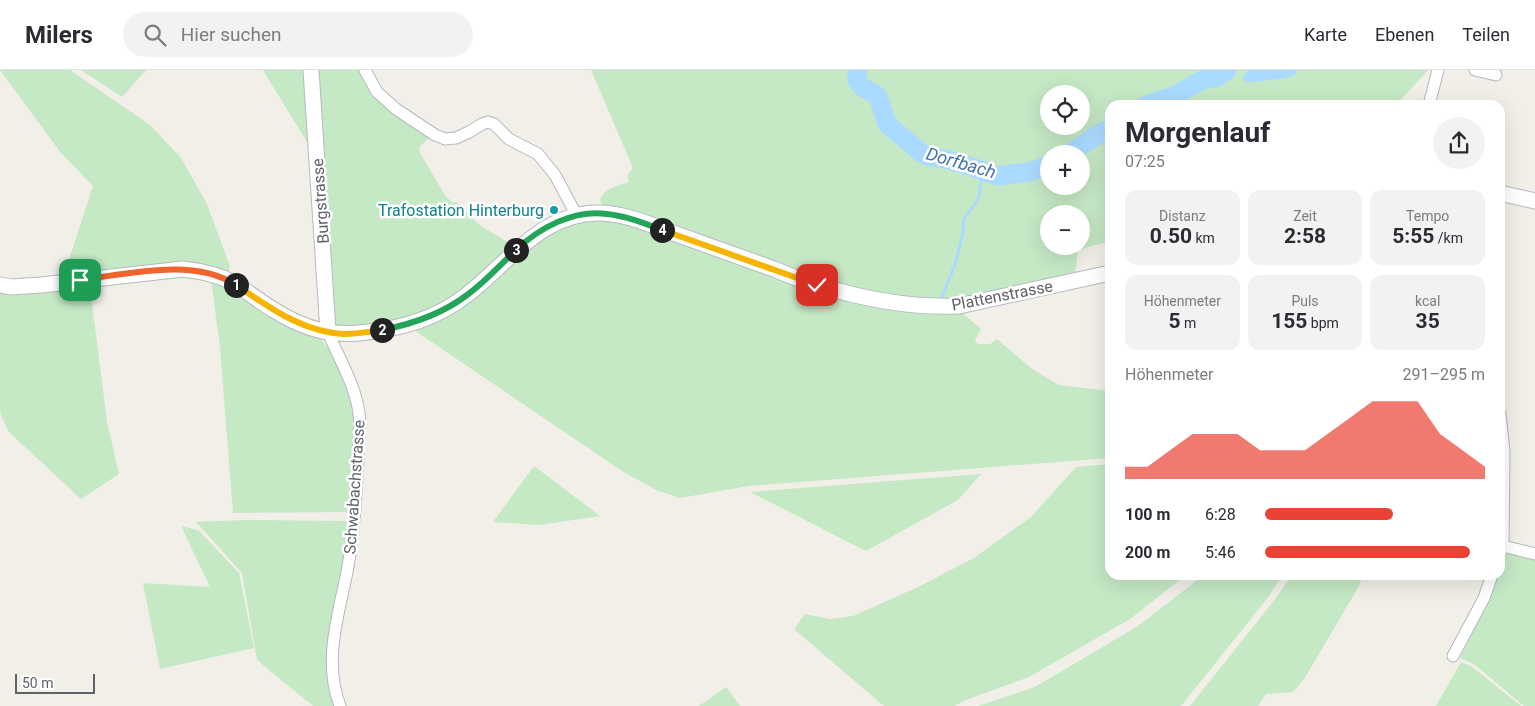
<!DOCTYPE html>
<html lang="de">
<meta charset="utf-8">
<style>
body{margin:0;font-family:Roboto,sans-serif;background:#f2f2f3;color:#2b2b33;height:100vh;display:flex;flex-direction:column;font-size:19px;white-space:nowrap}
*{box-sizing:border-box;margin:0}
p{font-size:16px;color:#7c7c81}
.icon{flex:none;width:28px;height:28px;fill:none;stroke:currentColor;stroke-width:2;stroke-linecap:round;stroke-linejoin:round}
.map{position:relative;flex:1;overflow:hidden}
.side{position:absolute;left:1105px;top:30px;width:400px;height:480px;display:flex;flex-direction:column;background:#fff;border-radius:15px;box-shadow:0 5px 20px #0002}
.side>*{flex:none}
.buttons{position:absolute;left:1040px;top:15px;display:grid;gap:10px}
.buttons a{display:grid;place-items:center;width:50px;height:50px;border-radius:50%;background:#fff;box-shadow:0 5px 20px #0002;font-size:25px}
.scale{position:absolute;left:15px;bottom:12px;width:80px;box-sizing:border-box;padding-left:5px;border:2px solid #5f6368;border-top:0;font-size:14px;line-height:18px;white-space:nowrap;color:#5f6368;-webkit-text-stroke:4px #fff;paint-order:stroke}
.pin{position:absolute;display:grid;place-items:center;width:42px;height:42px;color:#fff;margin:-21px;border-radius:10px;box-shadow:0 2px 8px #0006}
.km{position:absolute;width:25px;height:25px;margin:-12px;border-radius:50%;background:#222;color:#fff;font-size:14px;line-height:25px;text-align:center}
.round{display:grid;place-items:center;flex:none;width:52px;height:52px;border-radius:26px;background:#f2f2f3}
.head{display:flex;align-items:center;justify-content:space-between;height:85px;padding:0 20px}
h1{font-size:28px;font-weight:700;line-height:38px}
.figures{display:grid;grid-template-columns:repeat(3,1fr);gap:8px;height:85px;padding:5px 20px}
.figures div{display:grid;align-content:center;border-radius:12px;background:#f2f2f3;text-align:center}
.figures b{font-size:21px;font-weight:700}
.figures small{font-size:14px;font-weight:400}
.figures p{font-size:14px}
.chart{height:140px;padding:10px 20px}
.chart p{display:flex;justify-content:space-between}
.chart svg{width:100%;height:90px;margin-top:5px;fill:#ea4335;opacity:.7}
ul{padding:0 20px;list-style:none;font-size:16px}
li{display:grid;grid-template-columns:80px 60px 1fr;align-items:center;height:38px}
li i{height:12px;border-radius:6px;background:#ea4335}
header{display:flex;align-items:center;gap:30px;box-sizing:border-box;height:70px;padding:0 25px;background:#fff;border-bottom:1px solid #e1e1e2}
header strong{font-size:24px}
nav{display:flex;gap:28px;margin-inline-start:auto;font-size:18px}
.search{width:350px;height:45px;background:#f2f2f3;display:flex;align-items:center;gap:12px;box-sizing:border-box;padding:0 18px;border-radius:28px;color:#7c7c81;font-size:19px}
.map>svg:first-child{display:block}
</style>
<header>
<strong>Milers</strong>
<div class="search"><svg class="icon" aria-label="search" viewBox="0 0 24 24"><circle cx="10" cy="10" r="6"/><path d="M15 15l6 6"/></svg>Hier suchen</div>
<nav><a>Karte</a><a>Ebenen</a><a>Teilen</a></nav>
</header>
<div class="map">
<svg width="1535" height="636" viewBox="0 0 1535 636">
<rect width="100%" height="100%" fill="#f1efe8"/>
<g fill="#c5e8c5" fill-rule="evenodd">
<path d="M0,0h70l80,55 31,33 25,44 24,64 -1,5 -5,1 -161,6 30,-92 -32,-33z"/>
<path d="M81,0h65l-24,27z"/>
<path d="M263,0h43l6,80z"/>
<path d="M314,0h48l14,26 43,36 10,6 -9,8 -1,5 27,46 8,6 2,-2 22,23 33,20 1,2 -47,47 -29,17 -49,15 -49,2 -3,-3z"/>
<path d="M591,0h837l-32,35h-286v136l-32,9 -3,26 -118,25 -43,-1 -92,-18 -219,-76 -3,-6c4,-12 18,-14 29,-18l-2,-6 6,-8zM1049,24h32v32h-32zM1049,84h32v32h-32zM1049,144h32v32h-32z"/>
<path d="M597,148l28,4 192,68 144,22 20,17 -6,11 2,4h13l7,-5 35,30 27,16 51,6v67l-362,28 -68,12 -24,-8 -34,-19 -211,-143 86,-54 62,-48z"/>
<path d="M211,209l21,11 52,35 36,13 13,17 16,34 6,28 -5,95 -117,1 -13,-166z"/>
<path d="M87,216l3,2 17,134 12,52 -38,25 -73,-68 -8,-19v-122z"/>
<path d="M1110,394v111h76l-56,44 -101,58 -66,24 -8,5h-71l-90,-77 11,-15 25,5 23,-3 63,-28 58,-30 57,-41 45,-50z"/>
<path d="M534,396l66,50 -61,9 -46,-3z"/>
<path d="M981,404l-23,26 -92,51 -116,-59z"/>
<path d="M244,450l102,1 5,3 -24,127 9,55h-23l-56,-46 -15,-87 -46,-51z"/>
<path d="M181,456l17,4 41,43 15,75 -94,21 -17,-86 67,4z"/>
<path d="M1505,480l30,8v148h-11l-50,-42 -14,-6 28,-56 9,-27h3v-9z"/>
<path d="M1204,505h79l-17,25 -85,106h-203l57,-19 103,-61z"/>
<path d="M1292,505h71l-5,13 -54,91 -11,13 -27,2 -8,12h-68l83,-104z"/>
<path d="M1461,592l10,4 50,40h-85z"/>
<path d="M726,617l14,19h-41z"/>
</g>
<path fill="#aadaff" d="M1250,0h46v4l-10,4 -38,5 -5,-4 3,-6z"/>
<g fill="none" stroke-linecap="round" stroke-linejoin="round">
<path stroke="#aadaff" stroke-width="3" d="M942,227l14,-35 7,-30 1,-13 15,-21 3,-28"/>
<g stroke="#aadaff" stroke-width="19">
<path d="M857,0v11l5,6 16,9 9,28 37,31 33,7 41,14 31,-4 20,-7"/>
<path d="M1146,35l28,-9 28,-16 16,-3 9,-7"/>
<path d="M1069,84l33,-22 8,-3"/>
</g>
<defs>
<g id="street">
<path d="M365,0l12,22 19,17 39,26 10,4 11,-1 13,-6 13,-8 6,-2 6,2 15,15 29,15 17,21 22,41"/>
<path d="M1475,0l21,5"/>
<path d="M1429,35l9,-35"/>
<path d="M328,262c11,27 27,52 31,81 2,15 -1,31 -1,46 -2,38 -4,75 -11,113 -9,45 -24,89 -7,134"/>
<path d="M1500,344l4,37 -1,95 -3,8"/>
<path d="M1503,476l32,8"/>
<path d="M1453,586l31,-58 8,-23"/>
</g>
<g id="secondary">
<path d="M311,0l17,262"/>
<path d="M1500,123l35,8"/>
<path d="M0,215l11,2 30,-2 142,-16c17,2 33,5 49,13 14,8 28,20 42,28 25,16 54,26 84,23 39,-3 79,-14 110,-39 41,-32 75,-83 133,-81 30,1 61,17 89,26 28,10 56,20 84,30 14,6 29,12 44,16 45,14 94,23 141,21l151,-33"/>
</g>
</defs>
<use href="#street" stroke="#b5b8bc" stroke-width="13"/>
<use href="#secondary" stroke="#b6babf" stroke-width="17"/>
<use href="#street" stroke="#fff" stroke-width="11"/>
<use href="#secondary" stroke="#fff" stroke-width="15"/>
</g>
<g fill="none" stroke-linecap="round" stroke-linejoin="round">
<defs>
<path id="split-1" d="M80,210c48,-6 114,-23 156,5"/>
<path id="split-2" d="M236,215c33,22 66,47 108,49 13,0 25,-2 38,-4"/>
<path id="split-3" d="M382,260c31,-6 60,-16 85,-35 18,-13 33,-30 49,-45"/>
<path id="split-4" d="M516,180c23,-22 58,-41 91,-36 19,2 37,9 55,16"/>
<path id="split-5" d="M662,160l155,55"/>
</defs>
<use href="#split-1" stroke="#fff" stroke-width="10"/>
<use href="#split-2" stroke="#fff" stroke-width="10"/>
<use href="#split-3" stroke="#fff" stroke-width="10"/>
<use href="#split-4" stroke="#fff" stroke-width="10"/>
<use href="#split-5" stroke="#fff" stroke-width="10"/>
<use href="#split-1" stroke="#f0652b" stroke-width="6"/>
<use href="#split-2" stroke="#f5b400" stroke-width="6"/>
<use href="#split-3" stroke="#22a559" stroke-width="6"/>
<use href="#split-4" stroke="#22a559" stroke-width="6"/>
<use href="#split-5" stroke="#f5b400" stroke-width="6"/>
</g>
<circle fill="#0f9aa8" stroke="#fff" stroke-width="2" cx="554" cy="140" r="5"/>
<g text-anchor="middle" stroke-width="5" stroke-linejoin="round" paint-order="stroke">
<g font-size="16" fill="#5f6368" stroke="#fff">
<text transform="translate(320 131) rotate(-94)" y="6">Burgstrasse</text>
<text transform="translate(1002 225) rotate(-11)" y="6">Plattenstrasse</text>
<text transform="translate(354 417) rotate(-86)" y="6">Schwabachstrasse</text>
</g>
<g font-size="16" fill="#0d838f" stroke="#fff" text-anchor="end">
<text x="544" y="146">Trafostation Hinterburg</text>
</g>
<g font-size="18" font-style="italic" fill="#4174aa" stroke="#fff">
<text transform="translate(961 93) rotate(16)" y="6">Dorfbach</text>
</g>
</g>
</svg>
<div class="buttons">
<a><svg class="icon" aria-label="locate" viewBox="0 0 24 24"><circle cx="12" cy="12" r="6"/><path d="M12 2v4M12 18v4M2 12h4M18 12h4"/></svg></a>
<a>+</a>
<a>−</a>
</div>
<div class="scale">50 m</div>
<div class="pin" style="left:80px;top:210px;background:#1e9e55"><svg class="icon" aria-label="arrive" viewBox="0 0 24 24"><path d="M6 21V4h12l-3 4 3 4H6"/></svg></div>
<div class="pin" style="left:817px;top:215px;background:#d93025"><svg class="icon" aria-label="check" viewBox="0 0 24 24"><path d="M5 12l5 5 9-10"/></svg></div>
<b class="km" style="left:236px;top:215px">1</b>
<b class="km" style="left:382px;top:260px">2</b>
<b class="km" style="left:516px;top:180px">3</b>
<b class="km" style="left:662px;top:160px">4</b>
<section class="side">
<div class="head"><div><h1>Morgenlauf</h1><p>07:25</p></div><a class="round"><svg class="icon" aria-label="share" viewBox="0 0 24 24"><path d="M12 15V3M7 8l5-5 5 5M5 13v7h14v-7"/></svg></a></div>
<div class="figures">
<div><p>Distanz</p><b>0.50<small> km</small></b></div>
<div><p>Zeit</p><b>2:58</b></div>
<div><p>Tempo</p><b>5:55<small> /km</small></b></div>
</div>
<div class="figures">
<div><p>Höhenmeter</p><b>5<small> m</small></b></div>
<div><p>Puls</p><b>155<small> bpm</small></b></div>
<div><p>kcal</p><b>35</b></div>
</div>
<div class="chart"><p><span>Höhenmeter</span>291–295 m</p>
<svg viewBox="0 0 160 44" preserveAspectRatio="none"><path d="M0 44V38L10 38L20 30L30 22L40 22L50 22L60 30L70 30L80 30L90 22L100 14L110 6L120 6L130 6L140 22L150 30L160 38V44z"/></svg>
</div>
<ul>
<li><b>100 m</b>6:28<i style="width:58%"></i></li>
<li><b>200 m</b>5:46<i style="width:93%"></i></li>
</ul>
</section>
</div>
